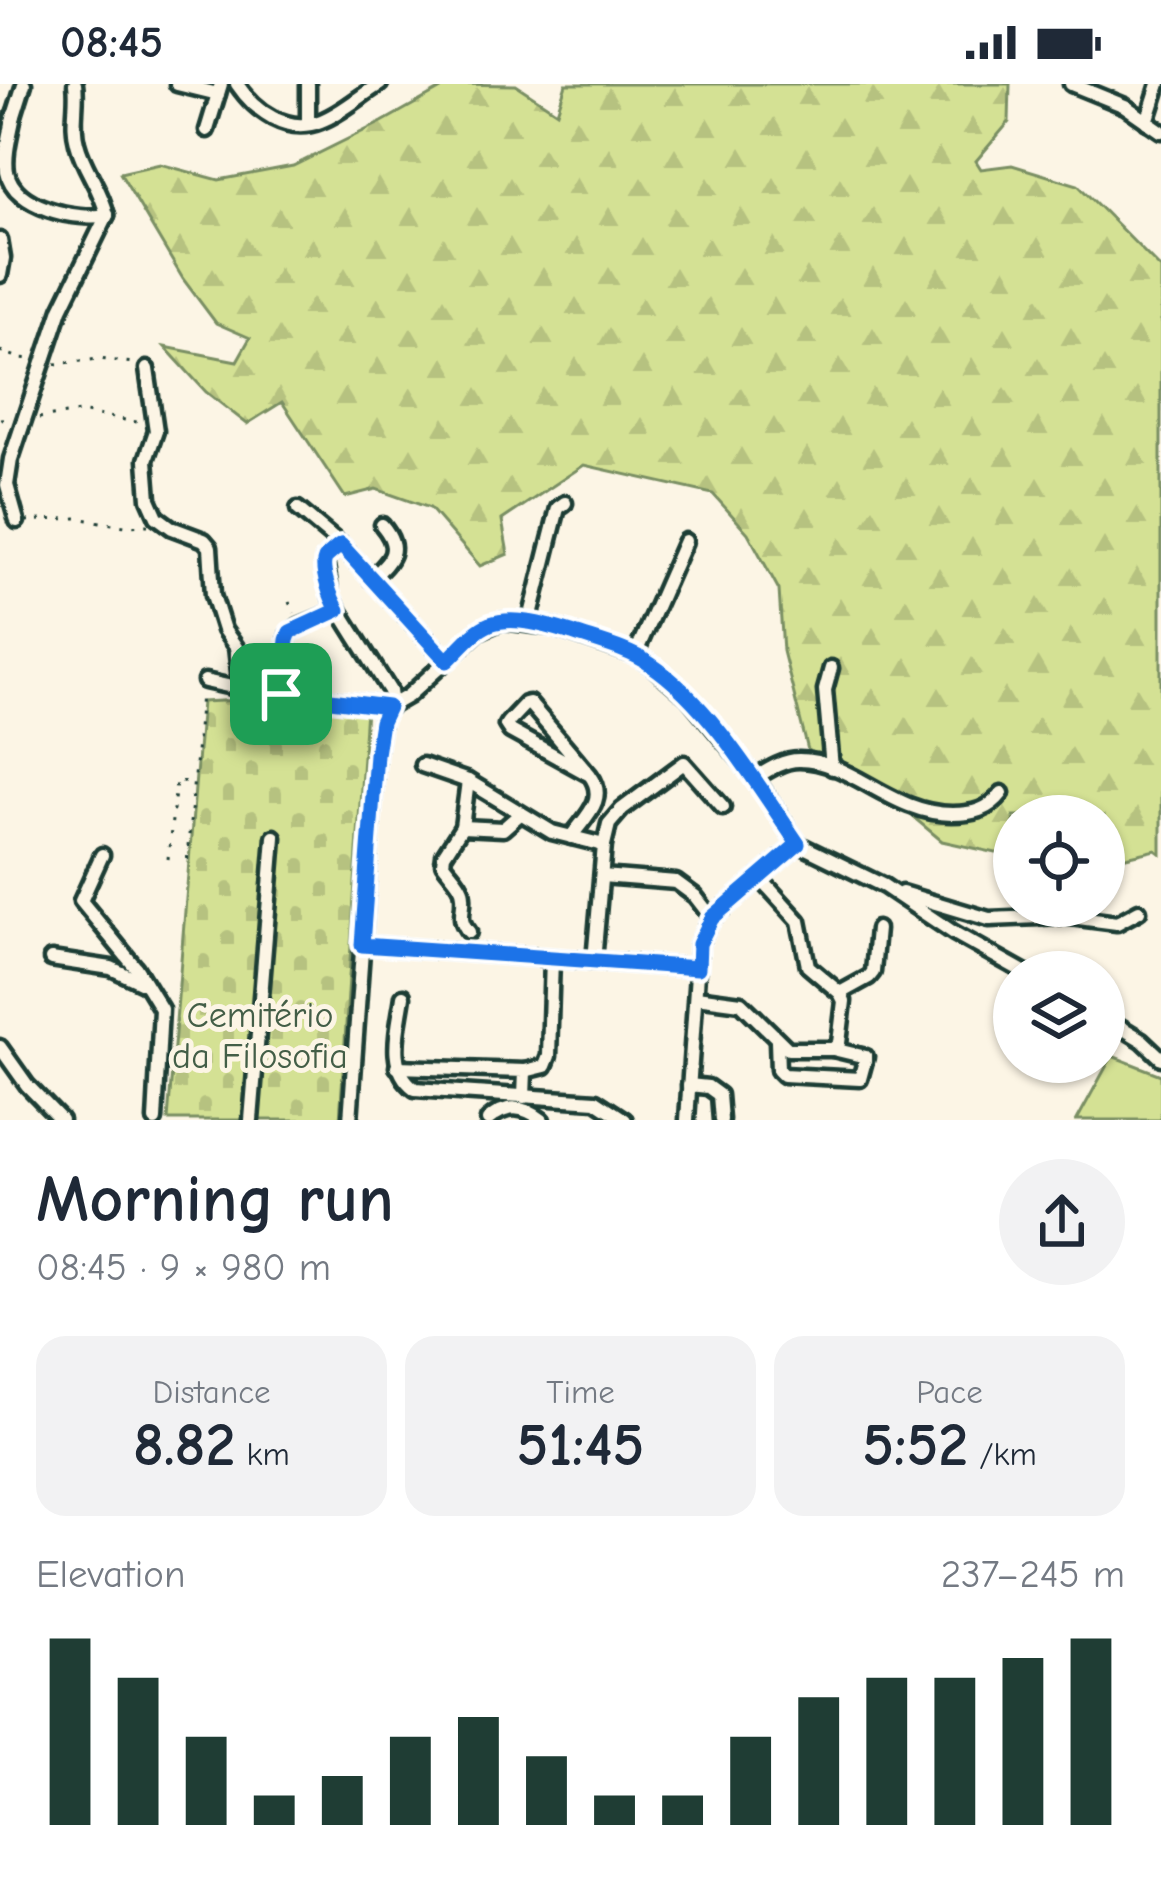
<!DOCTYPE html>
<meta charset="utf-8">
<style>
body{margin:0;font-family:"Comic Neue",sans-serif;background:#f2f2f3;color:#1f2937;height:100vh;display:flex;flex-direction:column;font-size:45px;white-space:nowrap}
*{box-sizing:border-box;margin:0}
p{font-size:39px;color:#747a83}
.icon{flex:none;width:66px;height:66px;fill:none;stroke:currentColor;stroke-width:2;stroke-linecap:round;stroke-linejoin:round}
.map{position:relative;height:1036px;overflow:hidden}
.sheet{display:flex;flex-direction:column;background:#fff;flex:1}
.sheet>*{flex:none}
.controls{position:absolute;left:993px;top:711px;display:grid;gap:24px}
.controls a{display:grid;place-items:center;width:132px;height:132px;border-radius:50%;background:#fff;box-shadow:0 3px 9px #0004;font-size:60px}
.pin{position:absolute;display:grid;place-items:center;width:102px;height:102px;color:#fff;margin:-51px;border-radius:24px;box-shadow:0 6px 18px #0006}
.round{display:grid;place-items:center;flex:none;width:126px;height:126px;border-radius:63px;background:#f2f2f3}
.overview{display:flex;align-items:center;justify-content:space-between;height:204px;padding:0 36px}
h1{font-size:66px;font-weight:700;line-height:90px}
.figures{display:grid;grid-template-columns:repeat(3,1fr);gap:18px;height:204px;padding:12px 36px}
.figures div{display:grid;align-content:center;border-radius:30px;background:#f2f2f3;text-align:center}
.figures b{font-size:60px;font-weight:700}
.figures small{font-size:33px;font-weight:400}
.figures p{font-size:33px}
.chart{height:336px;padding:24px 36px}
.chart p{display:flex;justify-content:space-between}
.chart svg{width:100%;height:216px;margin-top:12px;stroke:#1f3d34;stroke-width:6}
.status{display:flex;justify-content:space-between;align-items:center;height:84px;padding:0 60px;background:#fff;direction:ltr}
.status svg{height:33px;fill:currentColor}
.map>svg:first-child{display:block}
</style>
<div class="status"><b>08:45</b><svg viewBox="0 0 49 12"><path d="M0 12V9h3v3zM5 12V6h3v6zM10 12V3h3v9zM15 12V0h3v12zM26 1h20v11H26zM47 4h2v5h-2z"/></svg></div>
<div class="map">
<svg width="1161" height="1036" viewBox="0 0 1161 1036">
<defs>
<pattern id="forest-firs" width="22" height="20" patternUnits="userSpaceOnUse" patternTransform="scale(3)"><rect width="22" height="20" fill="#d4e194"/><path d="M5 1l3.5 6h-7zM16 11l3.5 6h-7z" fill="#b6c280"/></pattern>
<pattern id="cemetery-stones" width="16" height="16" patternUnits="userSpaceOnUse" patternTransform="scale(3)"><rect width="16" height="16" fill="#d4e194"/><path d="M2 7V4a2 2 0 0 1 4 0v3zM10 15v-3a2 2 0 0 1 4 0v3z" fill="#b6c280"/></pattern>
</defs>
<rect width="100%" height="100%" fill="#fcf5e5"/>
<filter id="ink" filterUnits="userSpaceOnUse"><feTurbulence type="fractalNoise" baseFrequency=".00833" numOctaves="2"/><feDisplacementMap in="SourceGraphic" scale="24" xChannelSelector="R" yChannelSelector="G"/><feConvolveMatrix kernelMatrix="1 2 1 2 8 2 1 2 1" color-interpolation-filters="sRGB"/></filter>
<g filter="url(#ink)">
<path fill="url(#forest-firs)" stroke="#7a8f64" stroke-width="3" d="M450,0l66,1 41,27 9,-28h444l-1,38 -33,39 5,8 31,-4 66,20 83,84v585l-5,-4 -52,12v-46h-90v41l-72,-16 -90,-75 -43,-12 -26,-103 -4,-61 -31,-57 -35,-39 -129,-29 -82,55 6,34 -28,12 -50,-58 -54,-19 -31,8 -63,-95 -35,22 -41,-32 -41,-45 72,14 13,-23 -34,-15 -33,-44 -63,-106 40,-9 59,16 74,-14 89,-44z"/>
<path fill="url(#cemetery-stones)" stroke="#7a8f64" stroke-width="3" d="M263,615l103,9 -26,412h-172l34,-418z"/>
<path fill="#d4e194" stroke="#7a8f64" stroke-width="3" d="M1112,972l49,19v45h-84z"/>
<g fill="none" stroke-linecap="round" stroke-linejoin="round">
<defs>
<g id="minor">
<path d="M75,0c3,20 -4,38 2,59 6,25 24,45 30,72"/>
<path d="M177,0l41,10"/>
<path d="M237,0c18,27 50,51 84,37 21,-8 40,-26 59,-37"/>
<path d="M1071,0l54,22 36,25"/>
<path d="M14,30c-3,19 -10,39 -7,58 7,36 70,49 100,43"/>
<path d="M12,38l12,-38"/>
<path d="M1147,38l12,-38"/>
<path d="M308,40v-40"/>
<path d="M207,46l14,-46"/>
<path d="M0,156l3,18 -3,17"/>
<path d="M147,285l9,62 -10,29 3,39 8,18 15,11 32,12 6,7 3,48 11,35 12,17 5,42"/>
<path d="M298,425l43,36 106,116"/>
<path d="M17,437l-10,-36 4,-26 50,-150 46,-94"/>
<path d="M341,461l-16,14 6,38 59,94 1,7 -10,24 -5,32 -26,366"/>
<path d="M371,495c20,-19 32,-29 11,-54"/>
<path d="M529,539l29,-115 7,-5"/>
<path d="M635,571l50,-114"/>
<path d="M831,584l-6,22 7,78"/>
<path d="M205,597l36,8 148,18 19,-11 71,-65 23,-10 50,6 83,28 16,10 37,32 67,81 43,66 86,42 70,47 70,39"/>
<path d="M281,610l7,-59 11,-9 39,-16"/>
<path d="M422,681l46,16 84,51 52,13"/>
<path d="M755,694c13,-8 28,-18 44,-18 52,0 93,54 153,54 21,0 37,-4 50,-21"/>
<path d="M468,697l-6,46 -18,28 -1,8c6,9 16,18 19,27 5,19 -7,26 7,42"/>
<path d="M462,743l41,2 17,-15"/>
<path d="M571,753c15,-21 37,-38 19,-62l-80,-44 -4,-6 2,-3 17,-18 4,-1 61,72"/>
<path d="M102,771l-21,46 55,67 25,41 -6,111"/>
<path d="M602,792l74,6 19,14 17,22"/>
<path d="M902,809l87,26 74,-3 54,7 22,-12"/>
<path d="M362,861l336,23"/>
<path d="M51,875l60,9 34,16"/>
<path d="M594,877l10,-116 5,-21 13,-15 62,-46 39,44"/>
<path d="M840,909l29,-16 4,-5 4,-43"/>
<path d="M403,912c-4,31 -18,71 12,93l181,12 29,19"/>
<path d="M696,913l45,6 47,46h45l6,-6 5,-42 -4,-8 -32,-27 -9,-45 -40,-44"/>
<path d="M1104,933l38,23 19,18"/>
<path d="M777,957l1,29 5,5 77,4 6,-22 -33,-8"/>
<path d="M0,963l27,38 34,35"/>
<path d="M397,983l128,4 -1,26"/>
<path d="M525,987l20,-5 4,-10 3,-98"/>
<path d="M689,1001l19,2 11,8 2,25"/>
<path d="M251,1036l23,-283"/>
<path d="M488,1036c19,-16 35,-15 54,0"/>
<path d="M687,1036l12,-176 13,-26 86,-74"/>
</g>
</defs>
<use href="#minor" stroke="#1f3d34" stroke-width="21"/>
<g stroke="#1f3d34" stroke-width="3" stroke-dasharray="3 9" stroke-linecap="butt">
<path d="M0,267l19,7 15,1"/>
<path d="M55,280l44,-5 35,4"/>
<path d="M39,334l41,-6 62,11"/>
<path d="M0,335l12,-1"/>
<path d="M26,437l50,-3 49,8 23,-1"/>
<path d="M289,518l5,11"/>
<path d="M168,775l8,-78 15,1"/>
<path d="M187,775l14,-165"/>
</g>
<use href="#minor" stroke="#fcf5e5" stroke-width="12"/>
</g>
</g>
<g fill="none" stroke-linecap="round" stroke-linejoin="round" filter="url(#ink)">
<defs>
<path id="route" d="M341,461l106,116c13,-12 26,-30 43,-37 24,-9 59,2 82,9 26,9 56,16 78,31 59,39 109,123 148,180l-86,74 -13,26 -1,24 -336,-23 14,-191 5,-32 7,-15 -107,-13 6,-54 3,-8 48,-22c-6,-10 -18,-40 -13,-51 1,-2 14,-13 16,-14z"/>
</defs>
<use href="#route" stroke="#fff" stroke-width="24"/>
<use href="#route" stroke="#1a73e8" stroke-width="15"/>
</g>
<g text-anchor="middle" stroke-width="10" stroke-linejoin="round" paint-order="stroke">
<g font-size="36" fill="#435e47" stroke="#fcf5e5">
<text x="260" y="943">Cemitério<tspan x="260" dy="41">da Filosofia</tspan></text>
</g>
</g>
</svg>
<div class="controls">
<a><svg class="icon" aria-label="locate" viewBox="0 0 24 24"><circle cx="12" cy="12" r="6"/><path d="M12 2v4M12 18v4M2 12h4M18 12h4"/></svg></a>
<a><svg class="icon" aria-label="layers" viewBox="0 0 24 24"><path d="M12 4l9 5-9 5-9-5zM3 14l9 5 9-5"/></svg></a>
</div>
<div class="pin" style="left:281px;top:610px;background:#1e9e55"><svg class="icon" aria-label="arrive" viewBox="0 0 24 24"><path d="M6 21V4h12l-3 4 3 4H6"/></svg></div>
</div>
<section class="sheet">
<div class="overview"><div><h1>Morning run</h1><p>08:45 · 9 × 980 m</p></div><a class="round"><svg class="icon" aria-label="share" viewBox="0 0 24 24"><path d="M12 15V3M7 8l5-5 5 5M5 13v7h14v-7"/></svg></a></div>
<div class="figures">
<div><p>Distance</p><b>8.82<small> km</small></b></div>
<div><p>Time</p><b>51:45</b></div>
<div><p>Pace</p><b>5:52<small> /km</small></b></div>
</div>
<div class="chart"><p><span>Elevation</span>237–245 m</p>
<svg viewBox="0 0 160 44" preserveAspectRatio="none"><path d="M5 44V6M15 44V14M25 44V26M35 44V38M45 44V34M55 44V26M65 44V22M75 44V30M85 44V38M95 44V38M105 44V26M115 44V18M125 44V14M135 44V14M145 44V10M155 44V6"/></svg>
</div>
</section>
